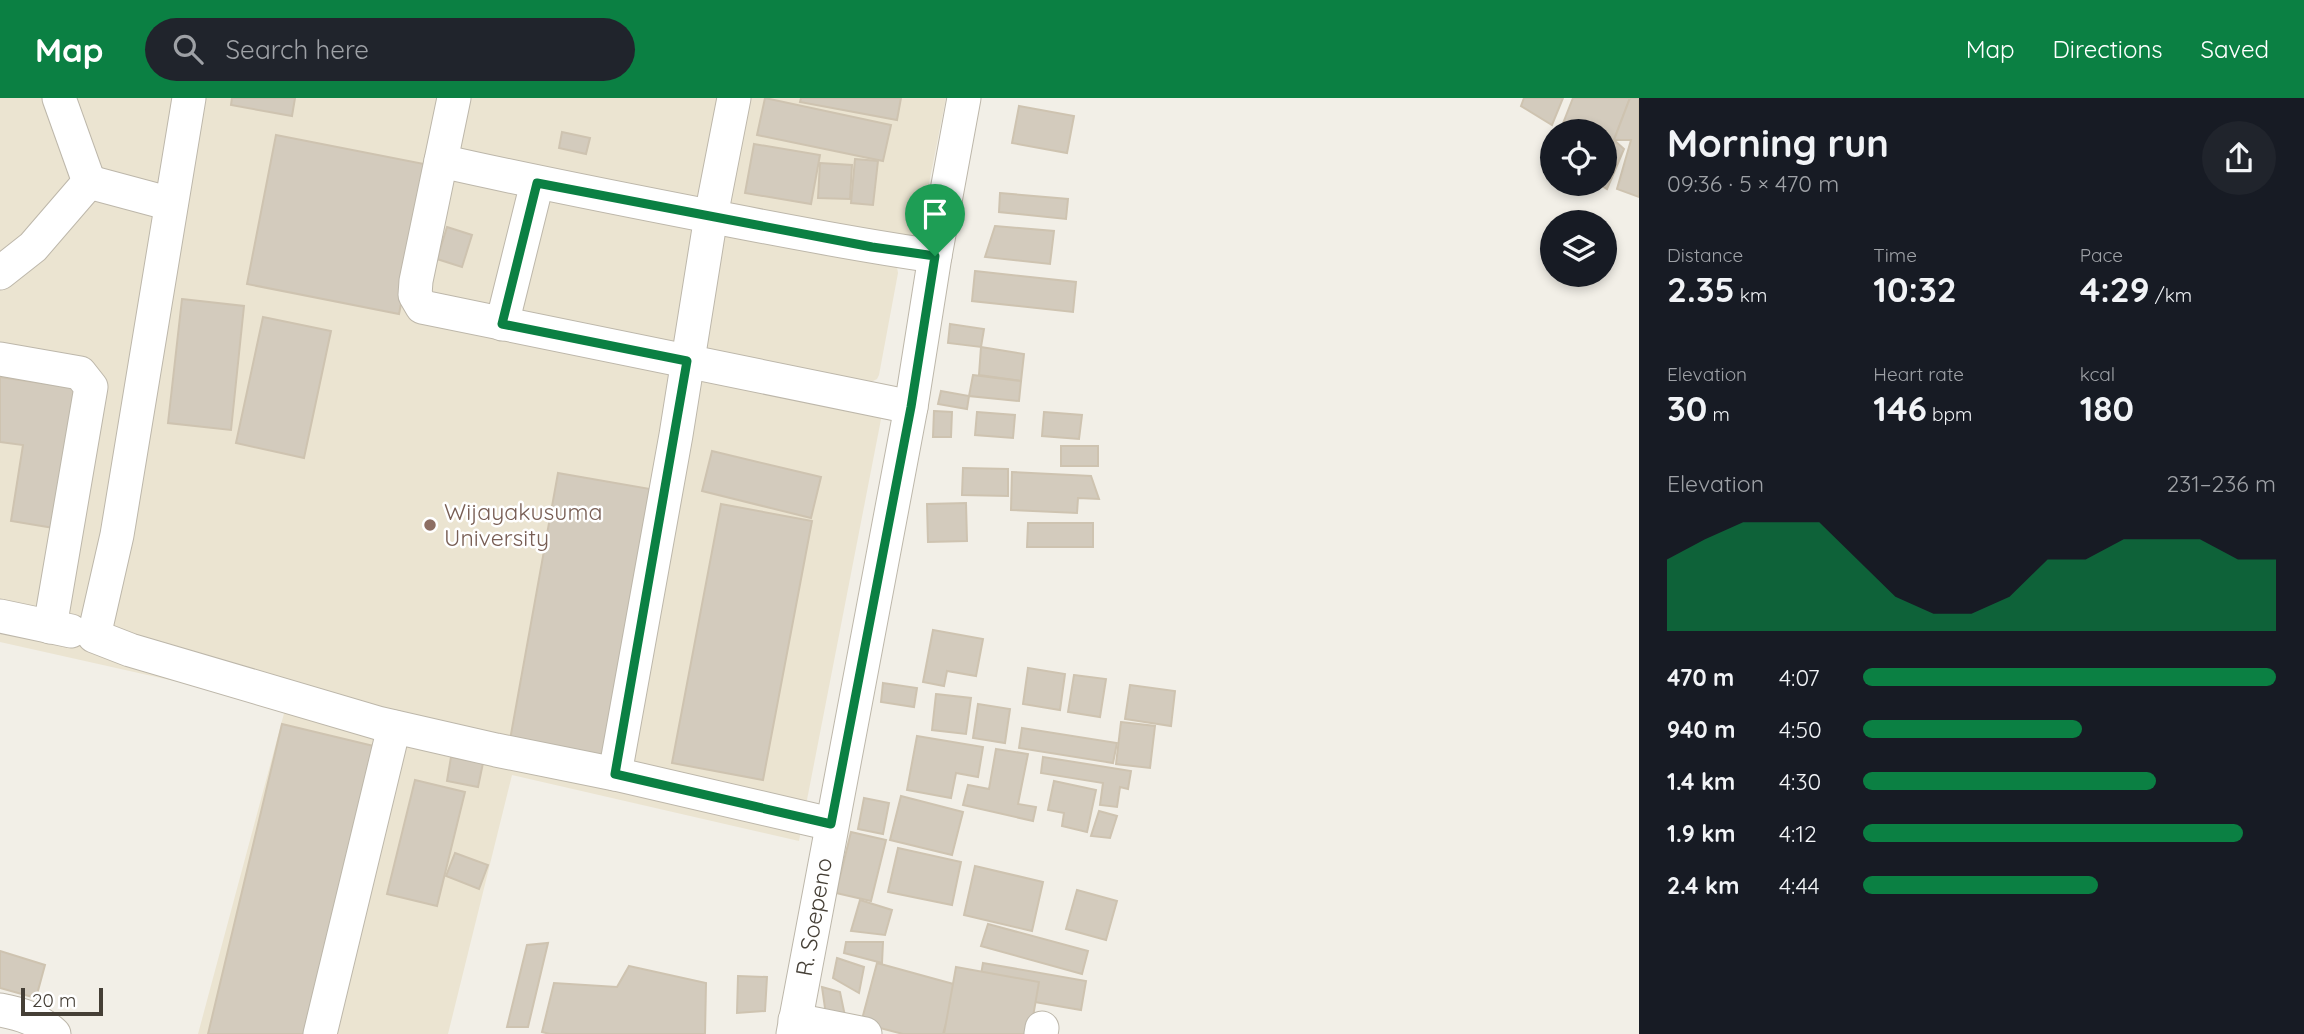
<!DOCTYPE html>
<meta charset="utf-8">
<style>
body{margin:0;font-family:Quicksand,sans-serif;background:#20242c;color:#f1f3f6;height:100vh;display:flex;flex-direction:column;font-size:26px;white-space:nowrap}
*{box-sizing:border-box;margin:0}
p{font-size:23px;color:#9ea1a6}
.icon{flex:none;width:38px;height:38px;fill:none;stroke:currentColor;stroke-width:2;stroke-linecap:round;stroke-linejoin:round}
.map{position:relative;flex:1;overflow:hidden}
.side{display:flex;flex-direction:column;background:#171b24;width:665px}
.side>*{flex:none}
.controls{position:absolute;left:1540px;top:21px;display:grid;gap:14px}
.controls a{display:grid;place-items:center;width:77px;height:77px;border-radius:50%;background:#171b24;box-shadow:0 4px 10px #0003;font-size:35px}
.scale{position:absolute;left:21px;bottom:18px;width:82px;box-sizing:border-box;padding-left:7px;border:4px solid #453f36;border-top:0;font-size:19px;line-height:24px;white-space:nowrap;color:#453f36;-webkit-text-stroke:5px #fff;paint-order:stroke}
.pin{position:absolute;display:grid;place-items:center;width:60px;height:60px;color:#fff;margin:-72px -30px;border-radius:50% 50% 50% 0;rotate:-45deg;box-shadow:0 0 7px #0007}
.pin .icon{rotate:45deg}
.round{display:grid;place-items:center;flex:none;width:74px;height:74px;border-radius:37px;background:#20242c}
.headline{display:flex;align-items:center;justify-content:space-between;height:119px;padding:0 28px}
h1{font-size:38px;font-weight:700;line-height:52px}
.metrics{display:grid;grid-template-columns:repeat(3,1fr);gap:10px;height:119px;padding:7px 28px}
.metrics div{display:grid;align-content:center}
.metrics b{font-size:35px;font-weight:700}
.metrics small{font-size:19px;font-weight:400}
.metrics p{font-size:19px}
.chart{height:196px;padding:14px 28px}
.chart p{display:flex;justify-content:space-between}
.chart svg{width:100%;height:126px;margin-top:7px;fill:#0b8043;opacity:.7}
ul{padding:0 28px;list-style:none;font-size:23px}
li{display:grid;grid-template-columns:112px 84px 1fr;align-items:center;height:52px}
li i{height:18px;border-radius:9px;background:#0b8043}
header{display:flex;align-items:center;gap:42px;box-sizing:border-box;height:98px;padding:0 35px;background:#0b8043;color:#fff}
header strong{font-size:33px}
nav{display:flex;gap:38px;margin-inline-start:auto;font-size:24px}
.search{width:490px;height:63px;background:#20242c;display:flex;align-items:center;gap:18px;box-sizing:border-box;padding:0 24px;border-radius:38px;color:#9ea1a6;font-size:26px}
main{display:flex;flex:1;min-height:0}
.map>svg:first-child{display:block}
</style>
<header>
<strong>Map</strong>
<div class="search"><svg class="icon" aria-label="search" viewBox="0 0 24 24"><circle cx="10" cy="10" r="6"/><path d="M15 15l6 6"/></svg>Search here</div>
<nav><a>Map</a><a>Directions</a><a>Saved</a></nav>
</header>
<main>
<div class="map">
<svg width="1639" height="936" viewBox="0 0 1639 936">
<rect width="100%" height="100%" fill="#f2efe7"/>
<path fill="#ebe4d1" d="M0,0h946l-28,141 -21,28 1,6 -19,102 -2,4 -6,3 12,27 -84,432 -287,-66 -64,259h-250l88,-328 -286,-64z"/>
<g fill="#d3cbbd" stroke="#cec3b0" stroke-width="2">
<path d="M232,0h63l-3,18 -61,-11z"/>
<path d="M765,0l126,27 -8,36 -126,-26z"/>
<path d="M801,0h100l-4,22 -97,-18z"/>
<path d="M1524,0h39l-11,27 -31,-19z"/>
<path d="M1573,0h57l-16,42 10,9 -17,40 -8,-5h6v-53h-45z"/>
<path d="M1630,0h9v99l-22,-8 14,-49h-17z"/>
<path d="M1019,8l55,10 -7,37 -55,-10z"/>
<path d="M562,34l28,6 -4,16 -27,-6z"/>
<path d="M276,37l153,30 -30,149 -152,-30z"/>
<path d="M754,46l66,11 -9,49 -66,-11z"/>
<path d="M855,61l23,2 -5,44 -22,-2z"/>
<path d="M820,65l32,2 -2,34 -32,-1z"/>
<path d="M1000,95l68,6 -2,20 -67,-7z"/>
<path d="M995,128l59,5 -4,33 -65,-7z"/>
<path d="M447,129l25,8 -10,32 -25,-8z"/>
<path d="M975,173l101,11 -3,30 -101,-11z"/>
<path d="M182,201l62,7 -13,124 -63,-7z"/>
<path d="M263,219l68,14 -27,127 -68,-15z"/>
<path d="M950,226l34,5 -3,18 -33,-4z"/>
<path d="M981,249l43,7 -3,27 -42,-6z"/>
<path d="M973,277l48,6 -2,20 -50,-5z"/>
<path d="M0,279l81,12 -21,140 -49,-8 12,-76 -23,-3z"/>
<path d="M941,293l28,5 -2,13 -29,-5z"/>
<path d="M934,313l18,1 -1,25h-18z"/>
<path d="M977,314l38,3 -2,23 -38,-3z"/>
<path d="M1044,314l38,3 -3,24 -37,-3z"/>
<rect x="1061" y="348" width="37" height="20"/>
<path d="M712,353l109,26 -10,41 -109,-27z"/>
<path d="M963,370l45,1v27l-46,-1z"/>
<path d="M1012,374l79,4 8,23 -21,-1 -1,15 -66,-3z"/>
<path d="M558,375l92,16 -48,268 -92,-17z"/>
<path d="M966,405l1,38 -39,1 -1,-38z"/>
<path d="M721,406l91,17 -49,259 -91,-17z"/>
<path d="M1028,425h65v24h-66z"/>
<path d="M933,532l50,9 -7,37 -29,-5 -3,15 -21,-4z"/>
<path d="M1028,570l37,6 -5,36 -37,-6z"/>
<path d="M1074,577l32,4 -6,38 -32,-5z"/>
<path d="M883,585l34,5 -3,19 -33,-5z"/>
<path d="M1130,587l45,6 -4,35 -46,-7z"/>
<path d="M936,596l35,4 -5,36 -34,-4z"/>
<path d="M978,606l32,5 -5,34 -32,-5z"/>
<path d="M1121,624l34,4 -5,42 -34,-4z"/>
<path d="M282,626l100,24 -69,286h-105z"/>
<path d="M1022,630l95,15 -4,20 -94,-15z"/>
<path d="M917,638l66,11 -5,30 -22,-4 -5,25 -44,-8z"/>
<path d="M996,651l32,5 -10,50 18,3 -3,14 -70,-16 5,-20 21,4z"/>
<path d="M451,659l32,6 -5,24 -31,-6z"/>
<path d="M1043,659l88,14 -3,18 -8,-2 -3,20 -17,-2 3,-22 -62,-10z"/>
<path d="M415,682l50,12 -28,114 -50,-12z"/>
<path d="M1054,683l42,9 -9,42 -25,-6 2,-13 -16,-3z"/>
<path d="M901,698l62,16 -11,43 -62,-15z"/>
<path d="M864,700l25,5 -6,31 -25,-5z"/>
<path d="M1099,713l18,5 -7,22 -19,-2z"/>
<path d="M851,734l35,8 -15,61 -35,-8z"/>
<path d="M898,750l63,14 -9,43 -64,-13z"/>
<path d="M455,755l33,12 -9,24 -33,-13z"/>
<path d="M975,768l68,16 -11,49 -68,-16z"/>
<path d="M1077,792l40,11 -11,39 -40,-11z"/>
<path d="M860,802l32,10 -7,25 -34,-4z"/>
<path d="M988,826l100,27 -6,23 -101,-28z"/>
<path d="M846,844h37l-1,21 -38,-10z"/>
<path d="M548,845l-20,84h-21l20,-82z"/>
<path d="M0,853l45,14 -9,33 -36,-10z"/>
<path d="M837,860l27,9 -5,26 -26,-15z"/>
<path d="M877,865l80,22 -14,49h-40l-42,-11z"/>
<path d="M983,865l103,18 -5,29 -103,-18z"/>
<path d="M629,868l77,17 -1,51h-155l-8,-2 12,-49 63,4z"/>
<path d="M956,869l83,15 -9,52h-86z"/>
<path d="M738,878l29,1 -2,34 -28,2z"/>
<path d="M822,889l18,5 5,24 -19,-1z"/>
</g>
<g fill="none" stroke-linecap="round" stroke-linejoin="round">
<defs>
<g id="minor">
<path d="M59,0l30,84"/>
<path d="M189,0l-72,437 -23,101 36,14 248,73 118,27 119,24 61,-339 35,-219 23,-118"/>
<path d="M454,0l-38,183 -1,14 7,12 489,100"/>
<path d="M441,63c92,21 185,39 278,57 72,14 143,28 216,38"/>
<path d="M89,84l82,22"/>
<path d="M0,175l33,-26 56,-65"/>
<path d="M502,226l35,-141"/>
<path d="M0,261l80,14 11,14 -41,240"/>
<path d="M0,518l71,15"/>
<path d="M615,676l216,50"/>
<path d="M0,912c21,4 38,9 54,24"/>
<path d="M795,922l70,14"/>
<path d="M320,936l74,-307"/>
<path d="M793,936l118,-627 24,-151 29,-158"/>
<path d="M1041,936l1,-6"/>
</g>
</defs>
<use href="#minor" stroke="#bdb7aa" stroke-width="35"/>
<use href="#minor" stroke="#fff" stroke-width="33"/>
</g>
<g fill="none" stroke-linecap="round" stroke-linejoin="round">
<defs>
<path id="route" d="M537,85l335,64 63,9 -24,151 -80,417 -216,-50 72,-413 -185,-37z"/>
</defs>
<use href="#route" stroke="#fff" stroke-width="14"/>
<use href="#route" stroke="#0b8043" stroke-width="9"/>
</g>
<circle fill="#8d6e63" stroke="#fff" stroke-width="2.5" cx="430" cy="427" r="7"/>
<g text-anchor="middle" stroke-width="5" stroke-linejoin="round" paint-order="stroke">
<g font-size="23" fill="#785e54" stroke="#fff" text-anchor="start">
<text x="444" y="422">Wijayakusuma<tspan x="444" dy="26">University</tspan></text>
</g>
<g font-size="23" fill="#453f36" stroke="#fff">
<text transform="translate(814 819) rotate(-80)" y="8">R. Soepeno</text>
</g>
</g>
</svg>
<div class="controls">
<a><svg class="icon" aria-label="locate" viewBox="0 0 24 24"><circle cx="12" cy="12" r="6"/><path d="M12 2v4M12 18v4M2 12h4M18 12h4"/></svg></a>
<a><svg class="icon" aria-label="layers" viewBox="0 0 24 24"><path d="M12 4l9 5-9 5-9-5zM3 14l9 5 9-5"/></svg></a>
</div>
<div class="scale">20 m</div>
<div class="pin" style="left:935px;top:158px;background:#1e9e55"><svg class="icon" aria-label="arrive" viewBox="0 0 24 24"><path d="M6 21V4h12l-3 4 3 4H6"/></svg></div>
</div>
<section class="side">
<div class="headline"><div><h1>Morning run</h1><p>09:36 · 5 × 470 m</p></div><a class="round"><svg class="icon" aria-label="share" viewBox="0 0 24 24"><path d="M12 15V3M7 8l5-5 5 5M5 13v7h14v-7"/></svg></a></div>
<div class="metrics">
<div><p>Distance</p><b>2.35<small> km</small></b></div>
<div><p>Time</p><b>10:32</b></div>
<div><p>Pace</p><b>4:29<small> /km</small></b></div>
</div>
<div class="metrics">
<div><p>Elevation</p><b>30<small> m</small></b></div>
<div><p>Heart rate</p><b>146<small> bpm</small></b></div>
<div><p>kcal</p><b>180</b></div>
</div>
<div class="chart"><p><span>Elevation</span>231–236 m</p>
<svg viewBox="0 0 160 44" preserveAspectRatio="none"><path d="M0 44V19L10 12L20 6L30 6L40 6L50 19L60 32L70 38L80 38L90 32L100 19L110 19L120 12L130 12L140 12L150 19L160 19V44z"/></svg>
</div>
<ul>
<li><b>470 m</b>4:07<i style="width:100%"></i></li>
<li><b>940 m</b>4:50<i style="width:53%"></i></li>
<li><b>1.4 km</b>4:30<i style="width:71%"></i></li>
<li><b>1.9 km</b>4:12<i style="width:92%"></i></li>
<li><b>2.4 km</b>4:44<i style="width:57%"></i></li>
</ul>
</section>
</main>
